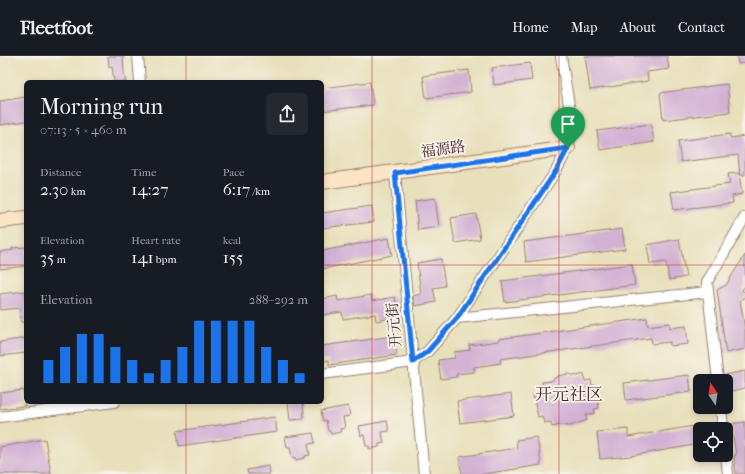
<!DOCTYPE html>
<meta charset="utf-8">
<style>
body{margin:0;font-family:"IM FELL French Canon","Noto Serif SC",serif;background:#242831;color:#f1f3f6;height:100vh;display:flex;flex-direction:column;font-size:15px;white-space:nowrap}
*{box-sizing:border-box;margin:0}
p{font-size:13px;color:#9ea1a6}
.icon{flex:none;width:22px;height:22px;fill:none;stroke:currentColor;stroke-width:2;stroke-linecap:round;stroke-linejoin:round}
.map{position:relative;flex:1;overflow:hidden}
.side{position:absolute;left:24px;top:24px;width:300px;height:324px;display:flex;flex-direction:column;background:#171b24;border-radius:6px;box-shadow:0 2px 6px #0003}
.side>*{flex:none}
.needle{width:26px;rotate:347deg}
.tools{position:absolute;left:693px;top:318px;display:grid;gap:8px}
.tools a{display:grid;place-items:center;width:40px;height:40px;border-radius:6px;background:#171b24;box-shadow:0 2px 6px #0003;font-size:20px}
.pin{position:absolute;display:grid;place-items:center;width:34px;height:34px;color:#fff;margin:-41px -17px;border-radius:50% 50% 50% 0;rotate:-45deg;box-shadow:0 0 4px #0007}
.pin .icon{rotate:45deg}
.round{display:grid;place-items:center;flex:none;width:42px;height:42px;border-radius:6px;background:#242831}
.head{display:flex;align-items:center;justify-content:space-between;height:68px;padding:0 16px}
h1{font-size:22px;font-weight:600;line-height:30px}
.figures{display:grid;grid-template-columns:repeat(3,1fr);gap:6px;height:68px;padding:4px 16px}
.figures div{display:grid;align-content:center}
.figures b{font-size:17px;font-weight:600}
.figures small{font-size:11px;font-weight:400}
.figures p{font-size:11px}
.chart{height:112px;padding:8px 16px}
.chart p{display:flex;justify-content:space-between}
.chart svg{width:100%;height:72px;margin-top:4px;stroke:#1a73e8;stroke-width:6}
header{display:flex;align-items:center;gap:24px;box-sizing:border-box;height:56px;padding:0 20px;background:#171b24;border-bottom:1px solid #363941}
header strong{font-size:19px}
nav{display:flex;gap:22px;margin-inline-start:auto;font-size:14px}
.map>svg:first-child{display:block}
</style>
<header>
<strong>Fleetfoot</strong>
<nav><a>Home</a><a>Map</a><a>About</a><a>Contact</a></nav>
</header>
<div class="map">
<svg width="745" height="418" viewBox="0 0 745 418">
<rect width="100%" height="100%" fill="#f7f3e8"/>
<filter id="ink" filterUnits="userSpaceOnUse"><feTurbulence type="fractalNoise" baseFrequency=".025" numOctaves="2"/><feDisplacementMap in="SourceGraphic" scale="8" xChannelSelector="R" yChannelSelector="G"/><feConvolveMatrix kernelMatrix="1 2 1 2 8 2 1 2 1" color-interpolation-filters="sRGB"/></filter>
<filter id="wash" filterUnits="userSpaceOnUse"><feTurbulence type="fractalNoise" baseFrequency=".012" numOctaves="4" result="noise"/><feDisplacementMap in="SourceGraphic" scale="16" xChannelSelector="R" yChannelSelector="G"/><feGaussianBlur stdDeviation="0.9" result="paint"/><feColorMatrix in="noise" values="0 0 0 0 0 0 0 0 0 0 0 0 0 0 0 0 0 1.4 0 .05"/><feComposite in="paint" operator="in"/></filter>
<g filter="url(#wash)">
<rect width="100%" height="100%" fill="#e8e0bb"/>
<g id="blocks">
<g fill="#d3b1d4">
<path d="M108,0h15l1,17 2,9h-12l-2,-16 -3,1z"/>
<path d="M585,0h82l2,13 -22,3 1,9 -58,9z"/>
<path d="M737,0h8v7l-7,1z"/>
<path d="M530,7l2,17 -38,5 -2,-17z"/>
<path d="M469,14l2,22 -45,6 -3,-22z"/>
<path d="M370,26l3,23 -51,6v-23z"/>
<path d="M727,28l3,28 -67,8 -3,-27z"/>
<path d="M26,41v24l-26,4v-24z"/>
<path d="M651,68l3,18 -54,8 -3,-19z"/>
<path d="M730,78v4l15,-2v39h-5l-2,-20 -57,7 -3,-21z"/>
<path d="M739,117l3,21 -10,2 1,7 -59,7 -3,-18 59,-8 -2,-10z"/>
<path d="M435,142l4,29 -21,3 -3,-29z"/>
<path d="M372,150l2,16 -52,6v-15z"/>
<path d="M476,158l4,25 -25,4 -4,-25z"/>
<path d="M622,173l3,20 -99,13 -2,-20z"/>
<path d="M389,182l3,17 -70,14v-18z"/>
<path d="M679,183l7,38 -17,3 -3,-18 -16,2 -3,-19z"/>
<path d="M26,191v19l-26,3v-17l13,-2 -1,-2z"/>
<path d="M745,199v31l-3,4 3,3v4l-5,3 5,30v19l-19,4 -9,-63 9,-5z"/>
<path d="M441,203l4,27 -12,2 3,14 -21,4 -2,-10 8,-2 -4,-31z"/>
<path d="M632,208l3,21 -130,17 -3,-21z"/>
<path d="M26,235v31h-5l-1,-14 -20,2v-16z"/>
<path d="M371,239l1,6 23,-4 3,20 -22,4 -1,-7 -32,5 -1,-7 -20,3v-16l15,-3 1,5z"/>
<path d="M647,262l1,8 22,-3v5l16,-2 2,18 -18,2v-4l-18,2 -1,-6 -151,21 1,4 -27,4v5l-18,2 1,3 -16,2 -3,-19 17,-2 -1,-6 16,-2 -1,-5 30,-4v-2z"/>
<path d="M394,280l3,19 -68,10v-5l-7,1v-15z"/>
<path d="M26,282v15l-26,3v-14z"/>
<path d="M745,315v17l-17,4 -3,-17z"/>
<path d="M568,318l9,2 7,-2 1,7 6,-1 1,6 3,-1 4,23 -5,1 1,4 -9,2 1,5 -17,6 -10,-1 -8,2 -1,-5 -7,1 -2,-7 -4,1 -5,-23 6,-1 -1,-6 5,-1 -1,-4 9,-1 7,-5z"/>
<path d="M689,319l2,17 -65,8 -2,-17z"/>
<path d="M23,334l2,16 -25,3v-16z"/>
<path d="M511,338l3,22 -54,7 -3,-22z"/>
<path d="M288,346h15l1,17 -14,1z"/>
<path d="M348,350l2,10 -7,1 2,11 -5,1 1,3 -10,2 -1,-3h-2l-2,-11 -3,1 -2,-10z"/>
<path d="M275,361l2,15 -98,14 -2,-15z"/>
<path d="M387,365l2,10 -7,1 2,11 -5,1v3l-10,2v-3h-3l-2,-11 -3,1 -2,-10z"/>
<path d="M745,366v52h-9l-2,-18 2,-1 -5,-31z"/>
<path d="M700,369v19l-70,12 -30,3 -3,-27 31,-3v8z"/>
<path d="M313,377l2,10 -7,1 2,11 -5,1v2l-10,2v-3l-3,1 -2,-11h-3l-2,-10z"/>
<path d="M537,381l4,28 -57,9h-22l-3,-17 58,-9 -1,-8z"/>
<path d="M45,383l6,35h-51v-27z"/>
<path d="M269,410l1,8h-22l-1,-4z"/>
</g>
</g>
</g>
<g filter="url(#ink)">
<use href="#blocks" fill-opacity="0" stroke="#998073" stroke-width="1"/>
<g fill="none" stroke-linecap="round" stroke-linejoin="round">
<defs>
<g id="street">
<path d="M138,0l2,26"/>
<path d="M395,117l29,301"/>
<path d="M457,262l251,-26"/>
<path d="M322,318l91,-12 15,-11 29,-33 99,-147 12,-23 5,-18 -12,-74"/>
<path d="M718,325l-11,-99 38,-65"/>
<path d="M721,351l2,22"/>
<path d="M0,361l114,-15"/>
<path d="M726,397l2,21"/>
</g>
<g id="secondary">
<path d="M322,126l246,-34"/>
<path d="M0,165l26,-3"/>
</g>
</defs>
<use href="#street" stroke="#998073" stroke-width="12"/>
<use href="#secondary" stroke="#998073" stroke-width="16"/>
<use href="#street" stroke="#fff" stroke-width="10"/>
<use href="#secondary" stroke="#fce5c4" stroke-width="14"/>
</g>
</g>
<g fill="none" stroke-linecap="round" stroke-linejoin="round" filter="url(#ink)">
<defs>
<path id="route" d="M568,92l-12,23 -99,147 -29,33 -15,11 -18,-189z"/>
</defs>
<use href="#route" stroke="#fff" stroke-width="8"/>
<use href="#route" stroke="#1a73e8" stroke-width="5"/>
</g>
<path fill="none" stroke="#d62828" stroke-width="1" stroke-opacity="0.55" d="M186,0v26M372,0v418M559,0v418M0,209h26M322,209h423M186,346v72"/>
<g text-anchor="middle" stroke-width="4" stroke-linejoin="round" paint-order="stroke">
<g font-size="15" fill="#4a1f2b" stroke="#f7f3e8">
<text transform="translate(443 93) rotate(-8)" y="5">福源路</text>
<text transform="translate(394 269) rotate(-95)" y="5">开元街</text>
</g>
<g font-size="17" fill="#4a1f2b" stroke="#f7f3e8">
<text x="569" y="344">开元社区</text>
</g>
</g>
</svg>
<div class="tools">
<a><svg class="needle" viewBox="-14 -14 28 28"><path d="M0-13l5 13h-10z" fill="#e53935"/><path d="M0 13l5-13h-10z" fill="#9ea1a6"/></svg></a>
<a><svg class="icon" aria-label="locate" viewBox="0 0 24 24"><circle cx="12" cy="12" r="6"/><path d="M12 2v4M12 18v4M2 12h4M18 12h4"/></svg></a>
</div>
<div class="pin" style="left:568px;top:92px;background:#1e9e55"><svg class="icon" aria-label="arrive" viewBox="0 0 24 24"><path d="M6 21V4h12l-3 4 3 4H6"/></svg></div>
<section class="side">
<div class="head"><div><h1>Morning run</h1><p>07:13 · 5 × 460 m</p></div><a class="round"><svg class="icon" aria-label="share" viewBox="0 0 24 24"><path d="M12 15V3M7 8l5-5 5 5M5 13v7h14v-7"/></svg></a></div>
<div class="figures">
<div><p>Distance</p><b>2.30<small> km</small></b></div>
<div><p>Time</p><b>14:27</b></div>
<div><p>Pace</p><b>6:17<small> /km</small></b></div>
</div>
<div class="figures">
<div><p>Elevation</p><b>35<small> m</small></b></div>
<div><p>Heart rate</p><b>141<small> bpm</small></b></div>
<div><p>kcal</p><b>155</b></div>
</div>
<div class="chart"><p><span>Elevation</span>288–292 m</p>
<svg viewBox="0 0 160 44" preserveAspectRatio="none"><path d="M5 44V30M15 44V22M25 44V14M35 44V14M45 44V22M55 44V30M65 44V38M75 44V30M85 44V22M95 44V6M105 44V6M115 44V6M125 44V6M135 44V22M145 44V30M155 44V38"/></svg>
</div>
</section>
</div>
